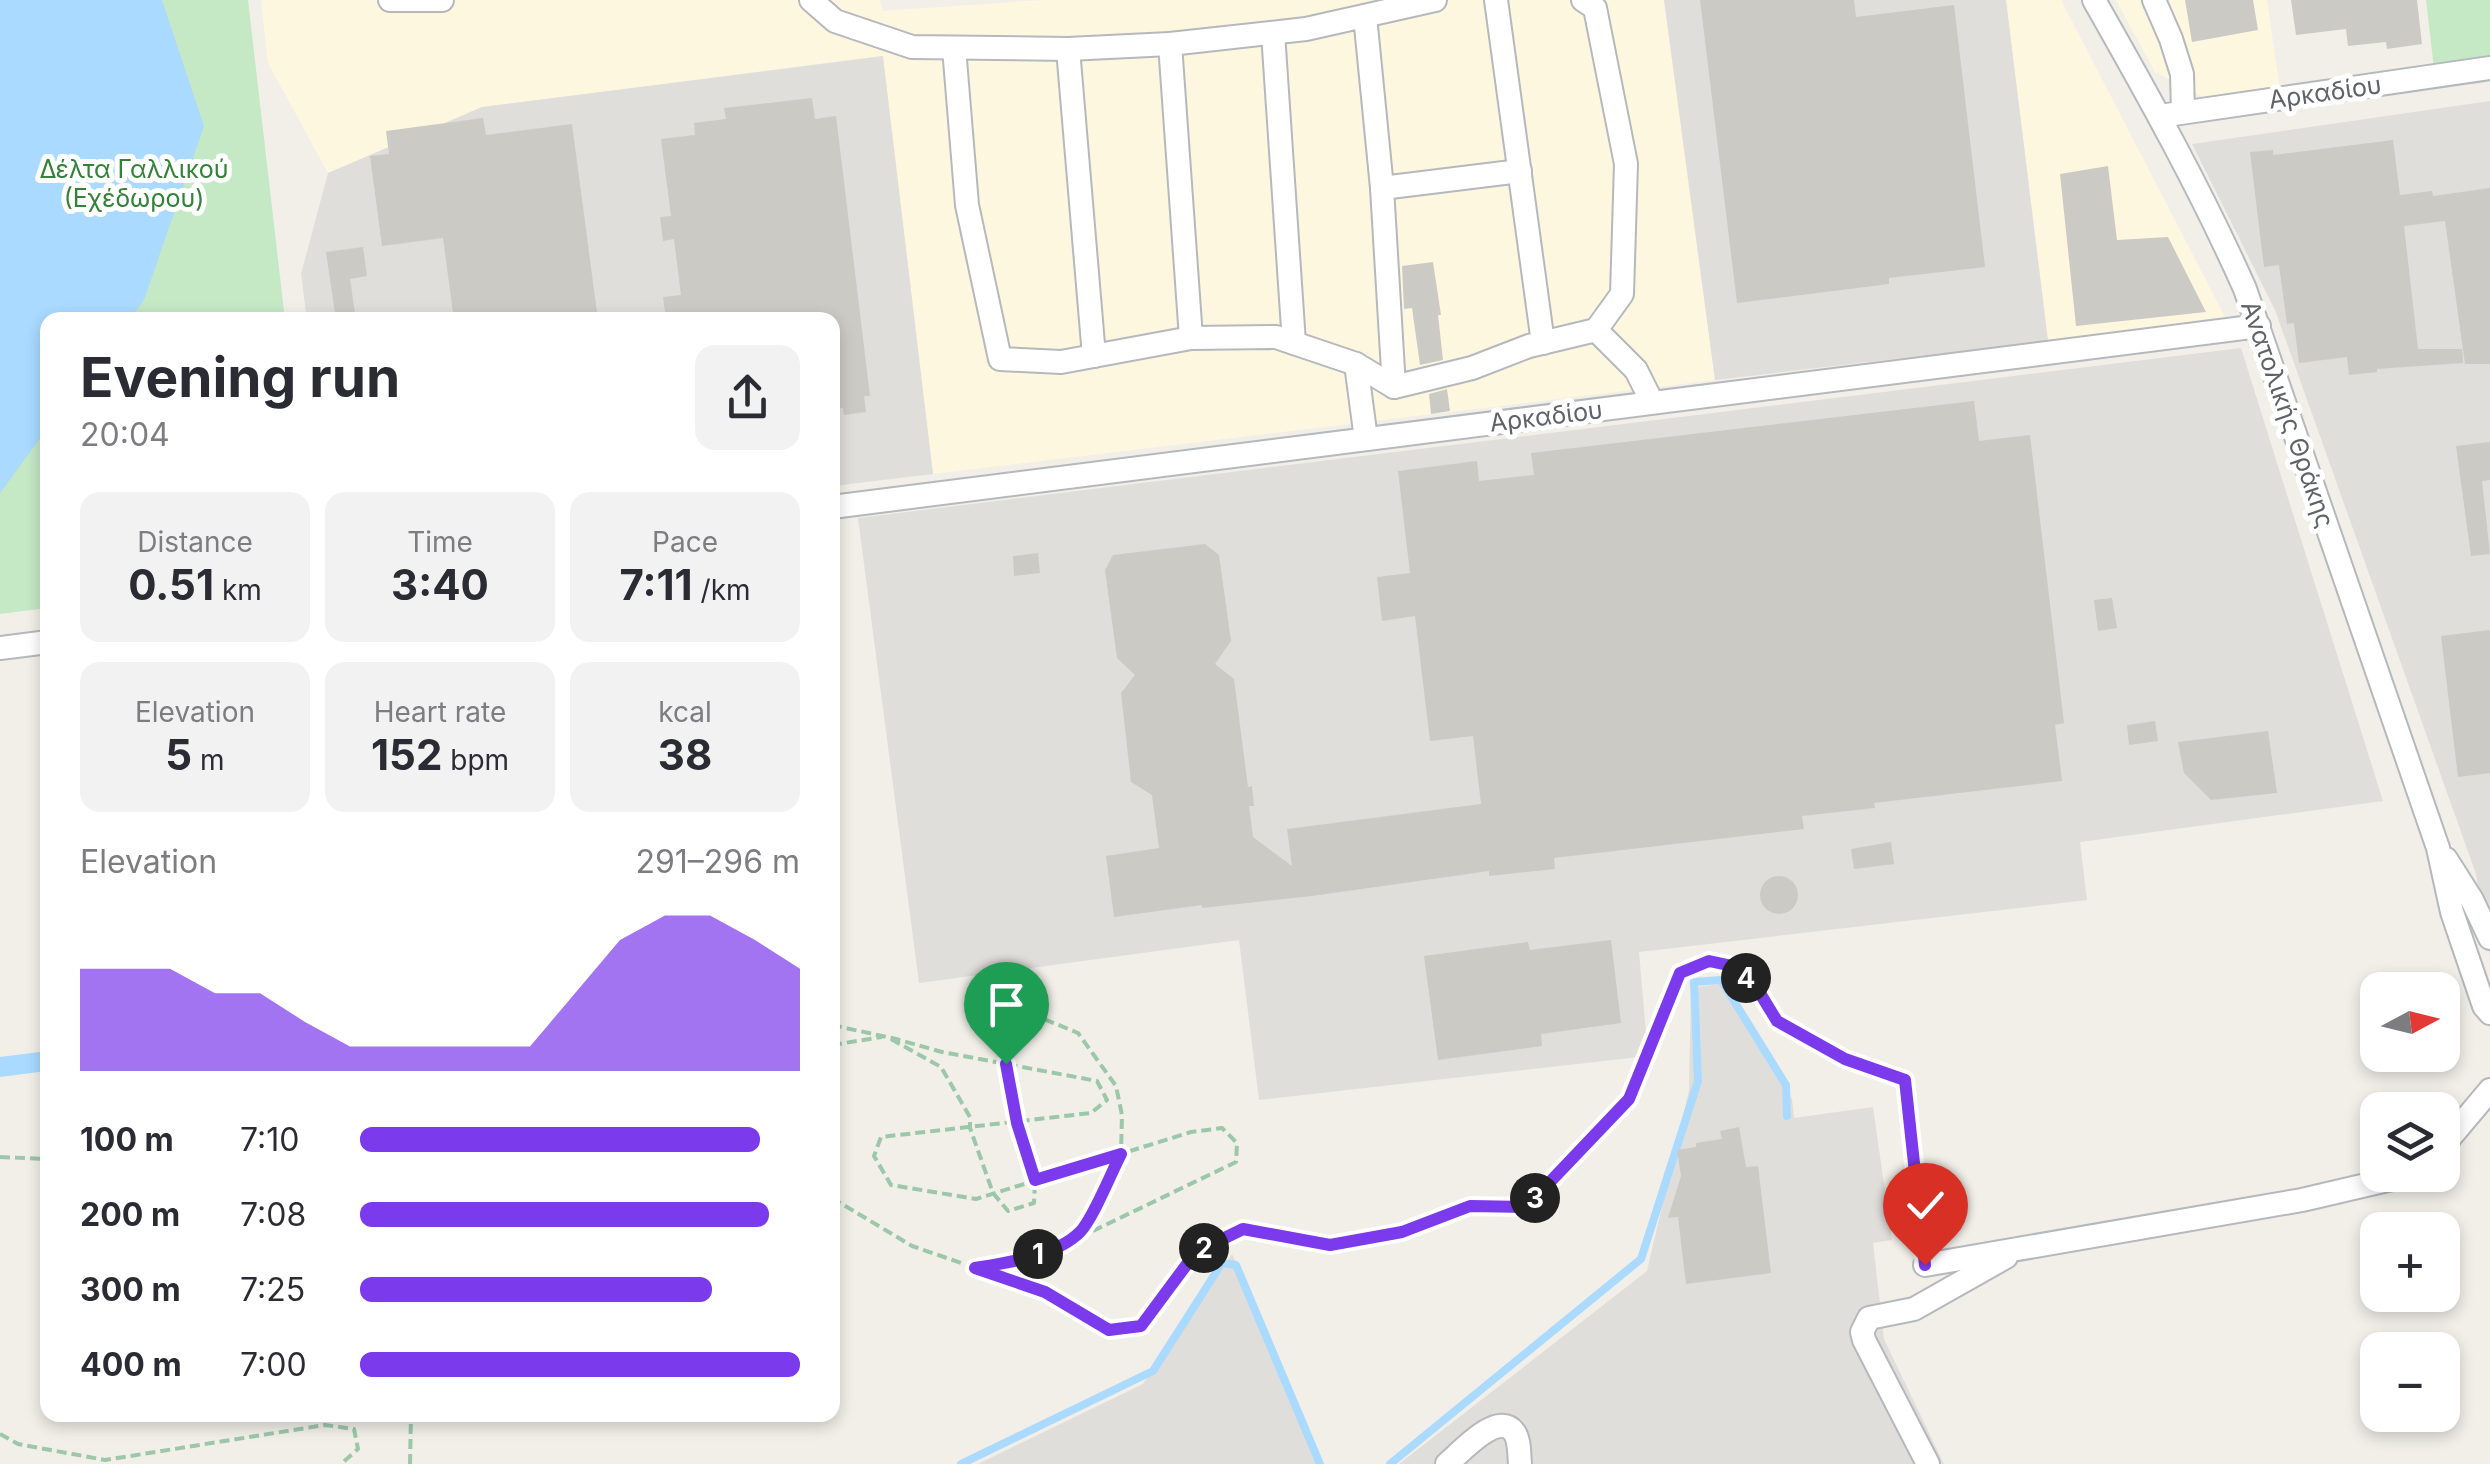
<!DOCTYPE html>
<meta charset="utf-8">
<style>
body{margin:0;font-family:Inter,sans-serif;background:#f2f2f3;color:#2b2b33;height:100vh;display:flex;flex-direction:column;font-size:38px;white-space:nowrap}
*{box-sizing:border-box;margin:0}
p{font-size:32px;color:#7c7c81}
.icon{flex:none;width:55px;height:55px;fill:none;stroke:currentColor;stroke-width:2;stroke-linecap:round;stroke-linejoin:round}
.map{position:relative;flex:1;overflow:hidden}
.drawer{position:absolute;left:40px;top:312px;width:800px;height:1110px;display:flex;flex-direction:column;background:#fff;border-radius:20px;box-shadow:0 5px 15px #0003}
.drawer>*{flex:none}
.needle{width:65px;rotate:83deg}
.tools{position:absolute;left:2360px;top:972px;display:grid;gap:20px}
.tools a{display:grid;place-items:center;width:100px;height:100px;border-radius:20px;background:#fff;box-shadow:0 5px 15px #0003;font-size:50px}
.pin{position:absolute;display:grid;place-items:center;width:85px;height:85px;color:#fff;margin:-102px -42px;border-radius:50% 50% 50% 0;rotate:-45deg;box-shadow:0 0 10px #0007}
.pin .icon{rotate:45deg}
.km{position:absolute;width:50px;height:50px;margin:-25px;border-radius:50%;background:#222;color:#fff;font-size:28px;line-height:50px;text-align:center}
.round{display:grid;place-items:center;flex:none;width:105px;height:105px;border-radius:20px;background:#f2f2f3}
.summary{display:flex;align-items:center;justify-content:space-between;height:170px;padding:0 40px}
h1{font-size:55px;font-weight:700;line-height:75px}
.stats{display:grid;grid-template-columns:repeat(3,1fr);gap:15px;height:170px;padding:10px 40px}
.stats div{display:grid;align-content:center;border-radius:20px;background:#f2f2f3;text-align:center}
.stats b{font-size:42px;font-weight:700}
.stats small{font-size:28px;font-weight:400}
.stats p{font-size:28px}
.chart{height:280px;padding:20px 40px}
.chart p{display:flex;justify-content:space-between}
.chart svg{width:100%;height:180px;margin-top:10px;fill:#7c3aed;opacity:.7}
ul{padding:0 40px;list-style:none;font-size:32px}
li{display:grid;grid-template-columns:160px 120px 1fr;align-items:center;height:75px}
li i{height:25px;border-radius:12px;background:#7c3aed}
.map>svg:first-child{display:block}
</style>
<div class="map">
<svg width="2490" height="1464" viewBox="0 0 2490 1464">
<rect width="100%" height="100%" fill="#f1efe8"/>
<g fill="#fef7e0">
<path d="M261,0h619l3,11 160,-11h621l51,380 -782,94 -51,-418 -400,51 -154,66 -60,-110z"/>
<path d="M2006,0h55l164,317 -177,24z"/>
<path d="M2116,0h151l13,90 -71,10 -54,-28z"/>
</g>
<g fill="#e0deda">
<path d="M1664,0h342l42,341 -333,39z"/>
<path d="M883,56l50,418 -100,12 -1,-166h-525l-6,-46 27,-101 154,-66z"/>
<path d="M2490,101v854l-14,-81 -201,-564 -83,-166z"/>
<path d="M2241,348l142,453 -303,41 7,58 -448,52 9,104 -389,44 -20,-160 -320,43 -61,-465z"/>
<path d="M1727,983l65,116 2,19 79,-11 19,133 -19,3 11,96 60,125h-545l248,-193 42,-181 2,-102z"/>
<path d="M1232,1254l91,210h-345l165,-80z"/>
</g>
<g fill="#c5e8c5">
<path d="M0,0h248l37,320h-237l-1,288 -47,6z"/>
<path d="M2426,0h64v60l-56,8z"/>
</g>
<g fill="#aadaff">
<path d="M0,0h162l42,126 -60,174 -15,20h-81l-1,109 -47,64z"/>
<path d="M47,1051v20l-47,6v-20z"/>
</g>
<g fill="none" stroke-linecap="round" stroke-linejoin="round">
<g stroke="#aadaff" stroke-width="8">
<path d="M961,1464l192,-93 69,-108 14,2 84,199"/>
<path d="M1390,1464l251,-205 57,-178 -4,-99 27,-2 65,105 1,31"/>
</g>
</g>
<g fill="#cccac5">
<path d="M1700,0h154l2,17 98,-12 31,262 -96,11v6l-152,19z"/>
<path d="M2185,0h68l5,30 -66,12z"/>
<path d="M2291,0h126l5,44 -35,5 -1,-7 -38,4 -2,-17 -50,6z"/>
<path d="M812,98l3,21 21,-3 34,280h-6l2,16 -22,3 -1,-7 -11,1v-89h-166l-3,-23 18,-2 -7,-56 -11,2 -3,-24 11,-1 -10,-77 34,-4 -1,-12 32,-4 -2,-11z"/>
<path d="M483,118l3,17 86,-11 26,196h-144l-11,-82 -61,8 -12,-90 19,-2 -3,-23z"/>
<path d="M2393,140l7,55 32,-4 1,5 57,-8v176h-25l-20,-143 -41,5 14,123h44l1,14 -86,6v3l-28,3 -2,-18 -48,6 -5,-40 -7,1 -8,-59 -15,2 -14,-115 23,-2v5z"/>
<path d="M2108,166l9,74 51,-3 38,75 -130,14 -16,-152z"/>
<path d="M363,247l4,29 -17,3 6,41h-20l-10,-68z"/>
<path d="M1433,262l8,53h-3l5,45 -23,5 -8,-57 -8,1 -2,-43z"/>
<path d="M1447,389l3,22 -19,3 -2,-20z"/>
<path d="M1974,401l5,40 51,-6 34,288 -9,2 7,56 -188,22 1,5 -73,8 2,13 -250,29 1,11 -66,7v-5l-177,25 -110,12v-3l-88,12 -8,-61 53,-8 -7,-53 -21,-13 -10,-89 14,-18 -18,-17 -12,-88 8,-15 92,-11 14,11 12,86 -16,23 19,15 14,108 4,-1 2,20h-5l4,31 39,29 -5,-37 194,-25 -8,-68 -43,5 -15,-125 -33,5 -5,-44 33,-4 -12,-102 79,-10 2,20 55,-6 -3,-22z"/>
<path d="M2490,442v38l-8,1 8,73 -19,2 -15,-110z"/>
<path d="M1038,553l2,20 -26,3 -1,-20z"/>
<path d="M2112,598l5,30 -19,3 -4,-31z"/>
<path d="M2490,630v143l-32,4 -17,-141z"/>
<path d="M2155,721l3,20 -29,4 -2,-20z"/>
<path d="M2268,731l9,62 -66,7 -27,-27 -6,-31z"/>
<path d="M1891,842l3,22 -40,5 -3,-20z"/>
<circle cx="1779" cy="895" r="19"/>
<path d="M1611,940l10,83 -80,11 1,12 -104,14 -14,-104 104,-14 2,8z"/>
<path d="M1739,1127l7,40 12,-1 13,107 -85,11 -8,-67 -10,1 13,-42 -4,-26 19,-3v-4l26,-4 -2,-8z"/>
</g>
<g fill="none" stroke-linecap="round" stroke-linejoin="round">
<defs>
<g id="minor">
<path d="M390,0h52"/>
<path d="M811,0l24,21 77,26 156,2 102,-5 136,-15 129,-29"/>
<path d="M1496,0l47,343"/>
<path d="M2094,0c54,95 107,190 151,289l193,559 14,64 32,94 6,7"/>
<path d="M2154,0l17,39 11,35 1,38"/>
<path d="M1365,16l17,172 12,199"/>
<path d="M1273,33l21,310"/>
<path d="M1170,44l21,294"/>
<path d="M954,48l13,157 33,154 61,3 130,-24 85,-1 80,27 38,23 78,-19 57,-22 67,-16 26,-36 4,-130 -31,-156 -12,-8"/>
<path d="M1068,49l26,307"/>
<path d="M2160,116l330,-48"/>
<path d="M1382,188l138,-17"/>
<path d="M1596,330l40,40 16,32"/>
<path d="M1356,364l10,75"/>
<path d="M832,507l1427,-181"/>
<path d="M0,648l48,-6"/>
<path d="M2446,859l26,41 18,38"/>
<path d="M2442,1147l48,-57"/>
<path d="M1925,1265l377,-65 107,-25"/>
<path d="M1447,1464c13,-11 51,-54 67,-32 6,8 5,23 6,32"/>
<path d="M1928,1464l-64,-124 -2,-8 7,-14 45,-9 92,-52"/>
</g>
</defs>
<use href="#minor" stroke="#b5b8bc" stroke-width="26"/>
<g stroke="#9cc7a9" stroke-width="4" stroke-dasharray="10 5" stroke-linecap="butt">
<path d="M832,1025l64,14 46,13 155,29 10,19 -16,13 -210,24 -7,19 17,29 85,14 215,-67 31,-4 15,15 -1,19 -170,82 -50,17 -36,6"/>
<path d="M891,1039l50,28 29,50v11l23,65 15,18 26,-8 1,-22 -18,-58 -11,-59 11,-25 27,-20 34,14 38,53 6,29 -1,39 -39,76 -11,9"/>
<path d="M832,1045l50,-8"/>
<path d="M0,1157l48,2"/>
<path d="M832,1198l80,48 133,46 64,37 32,-3 55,-74 47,-23 87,16 72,-13 68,-25h56l103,-108 51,-126 29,-12 28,6 20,24 20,30 68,38 60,21 18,165"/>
<path d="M0,1434l18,10 87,16 220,-35 29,4 4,20 -17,15"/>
<path d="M410,1464l1,-49"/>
</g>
<use href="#minor" stroke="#fff" stroke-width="22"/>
</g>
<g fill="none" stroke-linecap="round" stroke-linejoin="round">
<defs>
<path id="route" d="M1006,1064l11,59 18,57 86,-26c-10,19 -28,65 -41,78 -24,24 -73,31 -105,36l70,24 64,38 32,-4 55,-74 47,-23 87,16 72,-13 68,-26 56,1 103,-108 51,-126 29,-12 28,6 21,23 19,31 68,38 60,21 20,185"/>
</defs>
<use href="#route" stroke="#fff" stroke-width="20"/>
<use href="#route" stroke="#7c3aed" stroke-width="12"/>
</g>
<g text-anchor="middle" stroke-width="10" stroke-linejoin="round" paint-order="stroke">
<g font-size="25" fill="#5f6368" stroke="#fff">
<text transform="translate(2325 92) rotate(-8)" y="9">Αρκαδίου</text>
<text transform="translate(2288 414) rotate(71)" y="9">Ανατολικής Θράκης</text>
<text transform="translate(1546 416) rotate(-7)" y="9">Αρκαδίου</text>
</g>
<g font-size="25" fill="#348238" stroke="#fff">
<text x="134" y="178">Δέλτα Γαλλικού<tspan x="134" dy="29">(Εχέδωρου)</tspan></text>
</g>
</g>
</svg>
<div class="tools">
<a><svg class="needle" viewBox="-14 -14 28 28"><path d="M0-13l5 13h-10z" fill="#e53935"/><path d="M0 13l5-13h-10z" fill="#7c7c81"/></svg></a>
<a><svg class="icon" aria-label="layers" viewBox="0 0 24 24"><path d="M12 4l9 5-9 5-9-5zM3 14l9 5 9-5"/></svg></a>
<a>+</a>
<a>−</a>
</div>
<div class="pin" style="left:1006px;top:1064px;background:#1e9e55"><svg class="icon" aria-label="arrive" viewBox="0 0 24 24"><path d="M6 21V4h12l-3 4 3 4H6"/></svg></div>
<div class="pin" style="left:1925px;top:1265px;background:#d93025"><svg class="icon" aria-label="check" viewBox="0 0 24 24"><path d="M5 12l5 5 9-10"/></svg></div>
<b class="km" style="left:1038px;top:1254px">1</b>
<b class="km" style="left:1204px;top:1248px">2</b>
<b class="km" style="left:1535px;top:1198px">3</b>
<b class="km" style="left:1746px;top:978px">4</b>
<section class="drawer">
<div class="summary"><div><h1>Evening run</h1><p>20:04</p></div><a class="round"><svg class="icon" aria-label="share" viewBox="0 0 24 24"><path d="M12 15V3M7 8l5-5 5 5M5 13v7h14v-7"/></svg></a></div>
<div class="stats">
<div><p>Distance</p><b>0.51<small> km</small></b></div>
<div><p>Time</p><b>3:40</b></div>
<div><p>Pace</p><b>7:11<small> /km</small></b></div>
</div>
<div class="stats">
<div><p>Elevation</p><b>5<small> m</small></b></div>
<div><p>Heart rate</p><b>152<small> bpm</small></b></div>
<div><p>kcal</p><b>38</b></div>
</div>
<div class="chart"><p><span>Elevation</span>291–296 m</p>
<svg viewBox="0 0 160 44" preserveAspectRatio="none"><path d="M0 44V19L10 19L20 19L30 25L40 25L50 32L60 38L70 38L80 38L90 38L100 38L110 25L120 12L130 6L140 6L150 12L160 19V44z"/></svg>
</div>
<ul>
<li><b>100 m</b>7:10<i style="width:91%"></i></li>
<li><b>200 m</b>7:08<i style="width:93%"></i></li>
<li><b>300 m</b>7:25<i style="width:80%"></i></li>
<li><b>400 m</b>7:00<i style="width:100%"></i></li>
</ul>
</section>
</div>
